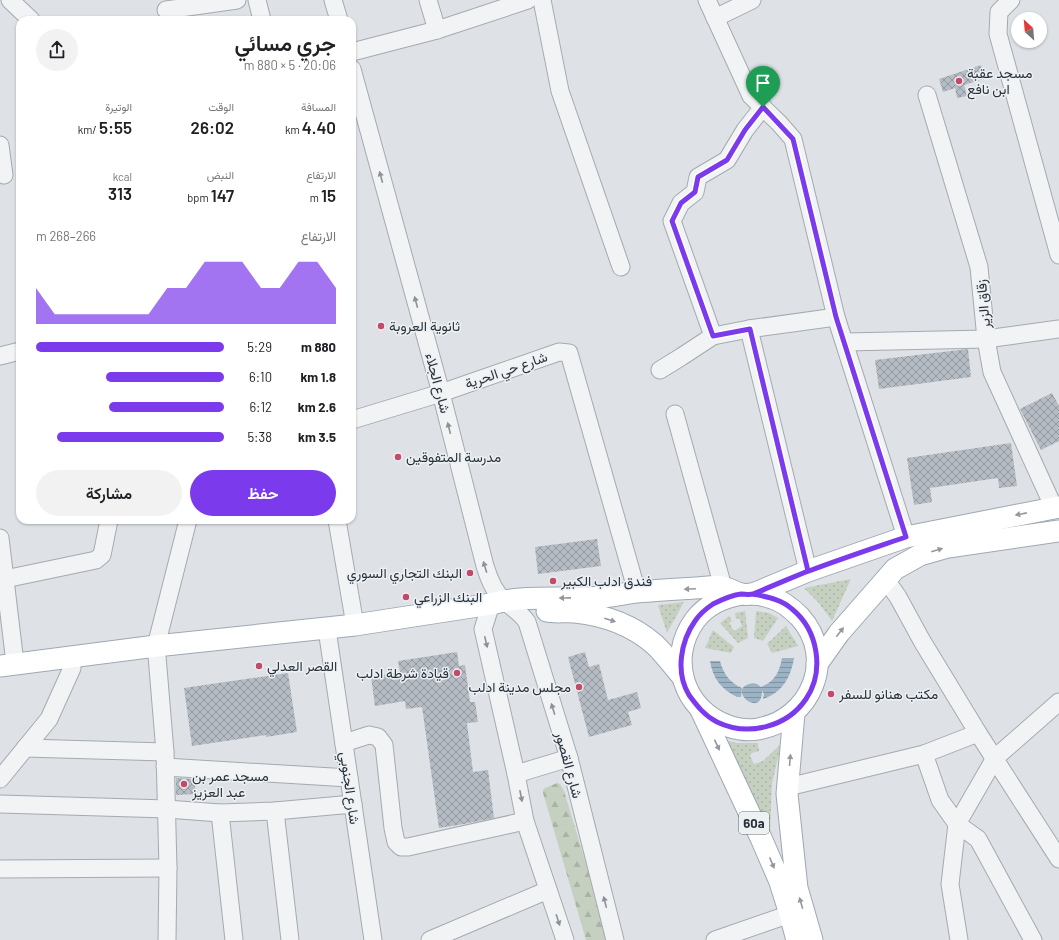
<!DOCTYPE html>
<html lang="ar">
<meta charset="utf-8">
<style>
body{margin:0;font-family:Barlow,Vazirmatn,sans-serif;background:#f2f2f2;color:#202124;direction:rtl;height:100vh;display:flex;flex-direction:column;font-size:15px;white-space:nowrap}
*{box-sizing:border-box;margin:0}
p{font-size:13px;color:#757577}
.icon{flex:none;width:22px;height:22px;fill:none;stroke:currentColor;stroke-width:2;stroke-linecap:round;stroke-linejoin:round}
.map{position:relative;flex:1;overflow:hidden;direction:ltr}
.details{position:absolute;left:16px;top:16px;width:340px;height:508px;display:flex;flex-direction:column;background:#fff;border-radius:12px;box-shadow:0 1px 3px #0004;direction:rtl}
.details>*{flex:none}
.needle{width:26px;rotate:334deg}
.buttons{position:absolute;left:1011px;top:12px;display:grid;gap:8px}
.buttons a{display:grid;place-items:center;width:36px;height:36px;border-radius:50%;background:#fff;box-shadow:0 1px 3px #0004;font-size:20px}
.pin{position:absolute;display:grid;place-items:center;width:34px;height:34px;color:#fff;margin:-41px -17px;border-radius:50% 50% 50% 0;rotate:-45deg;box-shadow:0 0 4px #0007}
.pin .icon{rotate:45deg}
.round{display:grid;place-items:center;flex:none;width:42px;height:42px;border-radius:21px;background:#f2f2f2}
.summary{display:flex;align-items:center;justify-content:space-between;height:68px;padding:0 20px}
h1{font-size:22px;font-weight:600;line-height:30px}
.stats{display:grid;grid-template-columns:repeat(3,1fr);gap:6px;height:68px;padding:4px 20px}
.stats div{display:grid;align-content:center}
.stats b{font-size:17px;font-weight:600}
.stats small{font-size:11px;font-weight:400}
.stats p{font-size:11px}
.chart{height:112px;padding:8px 20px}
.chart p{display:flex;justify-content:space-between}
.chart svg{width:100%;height:72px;margin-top:4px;fill:#7c3aed;opacity:.7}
.cta{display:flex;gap:8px;margin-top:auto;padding:8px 20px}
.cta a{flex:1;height:46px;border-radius:24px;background:#7c3aed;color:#fff;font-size:16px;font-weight:600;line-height:46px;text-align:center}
.cta a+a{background:#f2f2f2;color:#202124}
ul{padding:0 20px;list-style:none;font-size:13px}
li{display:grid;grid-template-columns:64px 48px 1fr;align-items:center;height:30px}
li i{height:10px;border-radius:5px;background:#7c3aed}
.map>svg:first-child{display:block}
</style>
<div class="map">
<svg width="1059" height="940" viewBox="0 0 1059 940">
<defs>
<pattern id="grass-dots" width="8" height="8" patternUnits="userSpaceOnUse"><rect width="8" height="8" fill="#c5d0c0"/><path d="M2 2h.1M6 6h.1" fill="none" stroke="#a9b3a6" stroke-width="1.8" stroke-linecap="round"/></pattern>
<pattern id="forest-firs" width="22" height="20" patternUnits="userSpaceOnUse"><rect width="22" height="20" fill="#c5d0c0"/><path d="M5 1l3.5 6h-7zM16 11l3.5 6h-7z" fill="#a9b3a6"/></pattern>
<pattern id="water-rules" width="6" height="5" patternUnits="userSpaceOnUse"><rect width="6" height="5" fill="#9bb3c4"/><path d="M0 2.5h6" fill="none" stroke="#7e92a0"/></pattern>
<pattern id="building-cross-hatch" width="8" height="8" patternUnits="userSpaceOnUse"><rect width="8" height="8" fill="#b6bcc3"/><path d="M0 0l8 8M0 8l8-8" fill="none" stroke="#9499a0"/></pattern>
</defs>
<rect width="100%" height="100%" fill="#dee2e7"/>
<g fill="url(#grass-dots)">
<path d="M851,579l-19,42 -14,-19 -14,-14z"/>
<path d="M684,602l-17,31 -9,-28z"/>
<path d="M745,611l3,27 -10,5 -18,-20 9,-7 3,5 -3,2 5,8 8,-5 -3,-8 -3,1 -1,-6z"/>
<path d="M756,611l13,2 9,5 -15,23 -9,-3z"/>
<path d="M786,626l12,20 -26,7 -5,-9z"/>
<path d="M713,630l21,17 -3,6 -26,-5z"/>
<path d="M720,739l17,4h21l1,8 -7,2 -2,3 4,8 9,-3 18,-17 -9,40 -2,48z"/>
</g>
<path fill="url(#forest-firs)" d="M557,783l3,1 4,7 45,149h-23l-43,-147v-3l2,-2z"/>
<g fill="url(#water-rules)">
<path d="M782,658h12c-3,19 -12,35 -31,41l1,-5 -2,-3c0,28 -35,0 -13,-7 5,-2 9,0 12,3 14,-6 18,-14 21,-29z"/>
<path d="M710,661h10c3,12 10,22 22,27l-1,9h-4c-16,-8 -24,-18 -27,-36z"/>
</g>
<g fill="url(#building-cross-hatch)">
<path d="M981,65l3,14 -20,6 3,11 -10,2 -2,-10 -12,4 -4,-13z"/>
<path d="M968,349l3,28 -92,12 -4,-29z"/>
<path d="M1052,393l7,13v35l-18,9 -21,-41z"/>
<path d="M1011,443l6,43 -18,2 -1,-10 -68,10 2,14 -18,3 -7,-47z"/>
<path d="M597,539l4,27 -63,8 -3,-27z"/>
<path d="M457,652l2,14 6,-1 5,37h5l3,20 -11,1 6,49 15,-2 6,48 -30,6 -25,4 -17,-121 -16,2 -1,-8 -30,5 -4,-29 29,-5 -2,-11z"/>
<path d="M585,652l4,15 10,-3 9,36 29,-8 4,16 -13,4 4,13 -43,12 -21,-80z"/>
<path d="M288,673l9,59 -31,5v-2l-74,11 -8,-58z"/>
<path d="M176,778l18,1 2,15 -20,1z"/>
</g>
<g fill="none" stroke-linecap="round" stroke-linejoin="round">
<defs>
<g id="minor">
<path d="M10,0l21,20"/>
<path d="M257,0l5,20"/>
<path d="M333,0l6,20"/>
<path d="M428,0l9,30"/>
<path d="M542,0l18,91 61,176"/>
<path d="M707,0l44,96 28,27 14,16 43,178 70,220"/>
<path d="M1011,0l-12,12 -1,22 61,221"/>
<path d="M166,10l71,-10"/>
<path d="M715,18l37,-18"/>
<path d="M352,52l85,-22 91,-30"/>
<path d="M352,69l89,324 44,173c4,13 9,26 19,35 9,7 17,12 23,21l42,136 46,182"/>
<path d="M927,95l52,172 7,72 6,33 62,136"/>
<path d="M0,145l4,30"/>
<path d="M749,329l59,242"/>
<path d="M713,336l-41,-115 9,-18 14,-11 3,-15 29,-17 18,-30 18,-23"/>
<path d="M845,342l141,-3 73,-10"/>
<path d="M0,356l20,-5"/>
<path d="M660,370l21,-13 32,-21 36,-7 87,-12"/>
<path d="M675,414l48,173"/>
<path d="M352,420l89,-27 118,-41 10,1 68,239"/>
<path d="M337,520l18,105"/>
<path d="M0,538l15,125"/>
<path d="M5,579l91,-19 6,-5 7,-35"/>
<path d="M886,580l12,17 24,44 56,92 81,126"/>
<path d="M491,604l-8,25 33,145 9,47 40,119"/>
<path d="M328,636l45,304"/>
<path d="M156,646l32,-126"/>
<path d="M157,656l8,96 3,116 -1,72"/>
<path d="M344,743l25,-8 9,2 6,8 9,83 3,14 5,5h7l117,-26"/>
<path d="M25,748l140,4"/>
<path d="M924,754l16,46 17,24 21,15 55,101"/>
<path d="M165,767l184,11"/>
<path d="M516,774l53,-16"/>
<path d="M0,779l49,-60 23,-51"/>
<path d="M788,787l136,-33 54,-21"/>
<path d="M0,804l167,5 53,4 55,-2 78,-7"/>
<path d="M275,811l15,129"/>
<path d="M220,813l14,127"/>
<path d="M0,869l168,-1"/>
<path d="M430,940l118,-50"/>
<path d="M715,940l75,-26"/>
<path d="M959,940l-9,-56 7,-60 38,-66 64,-56"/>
</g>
<g id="major">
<path d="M753,594l55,-23 98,-34 153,-30"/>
<path d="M547,611c9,2 18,0 28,1 28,3 57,13 79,32 10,9 19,22 28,32"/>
<path d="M817,664l22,-31 56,-64 25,-14 28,-8 111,-16"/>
<path d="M0,666l156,-20 199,-21 136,-21c37,-10 75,-4 112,-7 12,-1 23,-4 34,-5 19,-2 39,-3 58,-4 9,0 19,-3 28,-1 6,1 12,6 19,7 3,1 7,0 10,0 6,0 14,2 20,4 11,3 20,11 28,19 37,41 11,103 -42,112 -10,2 -21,0 -30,-3 -45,-16 -61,-68 -33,-106 11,-15 30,-23 47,-26"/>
<path d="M701,710l60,128 19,44 10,32 7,26"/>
<path d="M794,713l-7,81 10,94 15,52"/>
</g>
</defs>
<use href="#minor" stroke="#a4aab0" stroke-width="19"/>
<use href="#major" stroke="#9ea8b1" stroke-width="23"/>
<use href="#minor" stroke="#f1f3f5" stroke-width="17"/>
<use href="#major" stroke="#fff" stroke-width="21"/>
</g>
<defs><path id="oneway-solid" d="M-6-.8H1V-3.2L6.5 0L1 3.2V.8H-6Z"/></defs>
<g fill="#8d9298">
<use href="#oneway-solid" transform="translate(381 177) rotate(-105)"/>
<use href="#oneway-solid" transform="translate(416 302) rotate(-105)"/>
<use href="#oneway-solid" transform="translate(449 428) rotate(-104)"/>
<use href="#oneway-solid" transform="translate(485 567) rotate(-107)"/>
<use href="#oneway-solid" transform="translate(486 642) rotate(77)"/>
<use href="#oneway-solid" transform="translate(553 709) rotate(-107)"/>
<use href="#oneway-solid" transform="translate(521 796) rotate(79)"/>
<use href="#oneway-solid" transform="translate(605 902) rotate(-104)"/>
<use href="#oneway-solid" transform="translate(558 920) rotate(72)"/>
</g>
<g fill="#94989e">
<use href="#oneway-solid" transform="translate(1021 514) rotate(169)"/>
<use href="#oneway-solid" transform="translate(937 550) rotate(-16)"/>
<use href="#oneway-solid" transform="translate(690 589) rotate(177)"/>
<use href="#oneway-solid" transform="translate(565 598) rotate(179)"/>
<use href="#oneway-solid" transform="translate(610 620) rotate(18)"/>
<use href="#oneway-solid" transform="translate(840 632) rotate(-52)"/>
<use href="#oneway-solid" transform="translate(717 745) rotate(65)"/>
<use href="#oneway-solid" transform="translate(790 760) rotate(-85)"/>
<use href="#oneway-solid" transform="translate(772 863) rotate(67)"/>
<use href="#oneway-solid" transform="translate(801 903) rotate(-106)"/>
</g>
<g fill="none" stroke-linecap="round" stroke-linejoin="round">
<defs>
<path id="route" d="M763,107l-18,23 -18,30 -29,17 -3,15 -14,11 -9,18 41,115 37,-7 58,242 -55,23c14,3 28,5 39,15 26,21 33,62 14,90 -19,28 -58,38 -89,23 -12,-6 -20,-16 -28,-27 -14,-23 -8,-54 6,-74 4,-6 12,-13 18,-17 8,-4 18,-9 28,-10 4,0 8,1 12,0 5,-1 10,-4 14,-6 14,-6 28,-12 42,-17 32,-12 65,-23 97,-34l-70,-220 -43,-178 -30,-32"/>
</defs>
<use href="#route" stroke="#fff" stroke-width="8"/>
<use href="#route" stroke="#7c3aed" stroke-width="5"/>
</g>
<g fill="#c44b68" stroke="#edf1f4" stroke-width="1.5">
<circle cx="959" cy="81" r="4"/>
<circle cx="381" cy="326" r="4"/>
<circle cx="398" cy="457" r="4"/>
<circle cx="470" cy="573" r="4"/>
<circle cx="553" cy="581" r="4"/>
<circle cx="406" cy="597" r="4"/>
<circle cx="259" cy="666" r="4"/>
<circle cx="457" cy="673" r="4"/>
<circle cx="579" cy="687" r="4"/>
<circle cx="831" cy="694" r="4"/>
<circle cx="184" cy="784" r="4"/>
</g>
<g text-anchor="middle" stroke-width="3" stroke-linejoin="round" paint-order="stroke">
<rect fill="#edf1f4" stroke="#646b73" stroke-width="1" x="739" y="812" width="30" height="22" rx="3"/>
<g font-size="13" font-weight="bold" fill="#29323c">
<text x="754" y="828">60a</text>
</g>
<g font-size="14" fill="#29323c" stroke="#edf1f4" text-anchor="start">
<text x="967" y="78">مسجد عقبة<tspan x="967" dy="16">ابن نافع</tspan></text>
<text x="389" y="331">ثانوية العروبة</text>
<text x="406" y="462">مدرسة المتفوقين</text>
<text x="462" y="578" text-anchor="end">البنك التجاري السوري</text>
<text x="561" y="586">فندق ادلب الكبير</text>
<text x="414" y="602">البنك الزراعي</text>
<text x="267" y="671">القصر العدلي</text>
<text x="449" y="678" text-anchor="end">قيادة شرطة ادلب</text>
<text x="571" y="692" text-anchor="end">مجلس مدينة ادلب</text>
<text x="839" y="699">مكتب هنانو للسفر</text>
<text x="192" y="781">مسجد عمر بن<tspan x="192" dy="16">عبد العزيز</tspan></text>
</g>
<g font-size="14" fill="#29323c" stroke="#edf1f4">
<text transform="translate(983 304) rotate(-95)" y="5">زقاق الزير</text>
<text transform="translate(506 370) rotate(-19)" y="5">شارع حي الحرية</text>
<text transform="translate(438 383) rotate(75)" y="5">شارع الجلاء</text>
<text transform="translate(569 765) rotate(75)" y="5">شارع القصور</text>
<text transform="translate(350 788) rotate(82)" y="5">شارع الجنوبي</text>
</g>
</g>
</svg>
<div class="buttons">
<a><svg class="needle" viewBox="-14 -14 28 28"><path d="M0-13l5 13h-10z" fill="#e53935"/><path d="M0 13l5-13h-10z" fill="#757577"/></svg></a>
</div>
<div class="pin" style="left:763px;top:107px;background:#1e9e55"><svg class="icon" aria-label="arrive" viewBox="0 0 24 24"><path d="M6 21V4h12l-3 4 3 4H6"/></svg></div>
<section class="details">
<div class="summary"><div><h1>جري مسائي</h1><p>20:06 · 5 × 880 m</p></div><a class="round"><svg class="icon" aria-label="share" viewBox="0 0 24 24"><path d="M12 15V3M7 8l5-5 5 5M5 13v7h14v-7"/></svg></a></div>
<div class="stats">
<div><p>المسافة</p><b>4.40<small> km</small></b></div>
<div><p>الوقت</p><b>26:02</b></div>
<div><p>الوتيرة</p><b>5:55<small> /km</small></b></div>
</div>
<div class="stats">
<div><p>الارتفاع</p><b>15<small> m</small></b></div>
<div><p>النبض</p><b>147<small> bpm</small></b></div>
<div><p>kcal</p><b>313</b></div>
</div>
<div class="chart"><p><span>الارتفاع</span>266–268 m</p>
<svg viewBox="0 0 160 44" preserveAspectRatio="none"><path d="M0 44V22L10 38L20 38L30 38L40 38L50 38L60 38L70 22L80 22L90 6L100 6L110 6L120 22L130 22L140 6L150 6L160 22V44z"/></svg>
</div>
<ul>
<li><b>880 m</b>5:29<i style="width:100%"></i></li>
<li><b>1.8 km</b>6:10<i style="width:63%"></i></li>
<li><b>2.6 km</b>6:12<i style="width:61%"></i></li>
<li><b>3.5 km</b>5:38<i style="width:89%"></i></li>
</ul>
<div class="cta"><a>حفظ</a><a>مشاركة</a></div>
</section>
</div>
